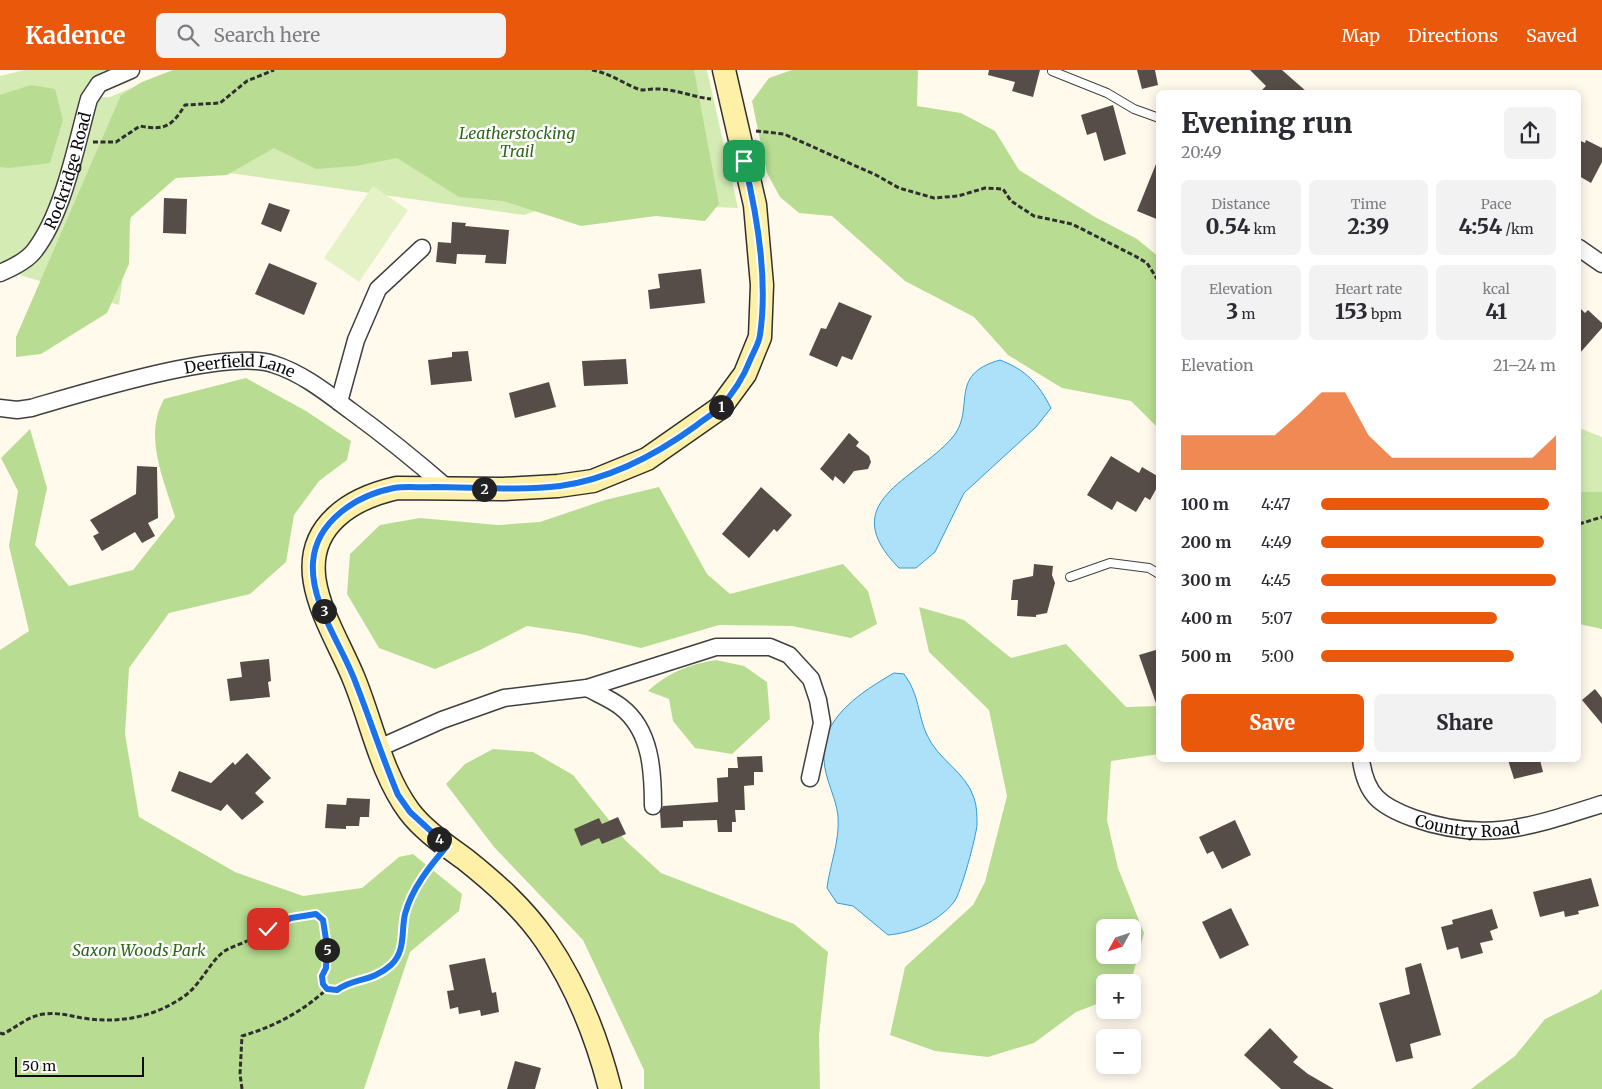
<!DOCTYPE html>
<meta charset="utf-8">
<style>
body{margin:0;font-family:Merriweather,serif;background:#f2f2f3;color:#2b2b33;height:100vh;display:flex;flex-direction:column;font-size:19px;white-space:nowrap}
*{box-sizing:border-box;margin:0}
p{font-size:16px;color:#7c7c81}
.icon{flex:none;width:28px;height:28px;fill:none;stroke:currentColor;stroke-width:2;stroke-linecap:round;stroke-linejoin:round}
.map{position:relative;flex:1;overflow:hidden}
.panel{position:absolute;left:1156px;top:20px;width:425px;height:672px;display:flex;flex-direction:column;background:#fff;border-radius:8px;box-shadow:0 2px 12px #0003}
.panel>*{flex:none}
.needle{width:32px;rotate:230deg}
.controls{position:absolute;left:1096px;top:849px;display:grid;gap:10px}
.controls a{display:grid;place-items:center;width:45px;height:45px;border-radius:8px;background:#fff;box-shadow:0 2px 12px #0003;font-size:25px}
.scale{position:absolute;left:15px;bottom:12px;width:129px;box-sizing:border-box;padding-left:5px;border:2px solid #0d0d0d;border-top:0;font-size:14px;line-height:18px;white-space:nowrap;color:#0d0d0d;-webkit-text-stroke:4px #fff;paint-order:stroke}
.pin{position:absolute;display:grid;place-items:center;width:42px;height:42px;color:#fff;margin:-21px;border-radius:10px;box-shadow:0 2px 8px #0006}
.km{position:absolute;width:25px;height:25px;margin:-12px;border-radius:50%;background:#222;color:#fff;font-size:14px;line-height:25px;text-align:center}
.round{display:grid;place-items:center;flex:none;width:52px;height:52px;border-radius:8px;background:#f2f2f3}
.overview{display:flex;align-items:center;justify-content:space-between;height:85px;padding:0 25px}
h1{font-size:28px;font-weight:800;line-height:38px}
.figures{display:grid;grid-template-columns:repeat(3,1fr);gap:8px;height:85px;padding:5px 25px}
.figures div{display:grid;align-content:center;border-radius:8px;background:#f2f2f3;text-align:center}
.figures b{font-size:21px;font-weight:800}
.figures small{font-size:14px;font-weight:400}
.figures p{font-size:14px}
.chart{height:140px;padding:10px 25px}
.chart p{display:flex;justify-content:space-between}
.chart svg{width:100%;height:90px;margin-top:5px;fill:#ea580c;opacity:.7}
.primary-button{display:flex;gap:10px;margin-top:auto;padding:10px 25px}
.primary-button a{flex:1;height:58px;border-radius:8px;background:#ea580c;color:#fff;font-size:20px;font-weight:800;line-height:58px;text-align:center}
.primary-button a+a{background:#f2f2f3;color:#2b2b33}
ul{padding:0 25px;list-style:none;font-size:16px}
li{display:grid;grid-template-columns:80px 60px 1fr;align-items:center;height:38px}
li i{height:12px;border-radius:6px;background:#ea580c}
header{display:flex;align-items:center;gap:30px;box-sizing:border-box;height:70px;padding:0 25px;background:#ea580c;color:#fff}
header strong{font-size:24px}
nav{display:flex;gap:28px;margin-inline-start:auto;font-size:18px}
.search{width:350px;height:45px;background:#f2f2f3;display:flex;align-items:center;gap:12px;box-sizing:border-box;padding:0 18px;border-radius:8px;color:#7c7c81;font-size:19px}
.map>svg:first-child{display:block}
</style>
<header>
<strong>Kadence</strong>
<div class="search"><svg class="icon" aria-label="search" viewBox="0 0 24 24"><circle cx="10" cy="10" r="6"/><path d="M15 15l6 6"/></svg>Search here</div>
<nav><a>Map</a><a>Directions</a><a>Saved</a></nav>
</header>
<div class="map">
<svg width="1602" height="1019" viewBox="0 0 1602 1019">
<rect width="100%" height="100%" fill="#fffaec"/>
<g fill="#d4ecb4">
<path d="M25,0h91c-14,7 -31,11 -34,28l28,-1 64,-27h533l31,138 -173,-7 -41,14 -385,-55 -20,145 -119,-36v-193z"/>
<path d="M1579,358l23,9v181l-23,-6z"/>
</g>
<g fill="#b8dd92" fill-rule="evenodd">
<path d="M173,0h521l25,134 -14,17 -49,-5 -75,10 -78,-25 -44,-4 -62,-39 -41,8 -40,3 -42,-21 -47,27 -51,3 -46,40 -1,46 -22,49 -66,41 -25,3v-20l105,-242 21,-13z"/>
<path d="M792,0h126l-1,36 44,7 34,18 24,39 76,47 42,22 22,18v172l-28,-28 -69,-13 -54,-33 -34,-38 -69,-36 -73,-65 -33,-3 -19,-16 -13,-24 -15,-72 17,-23z"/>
<path d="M31,15l24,4 8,31 -13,43 -41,5 -9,-1v-72z"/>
<path d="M246,308l60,33 45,30 -4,19 -28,21 -25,34 -8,47 -36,32 -81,19 -40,55 -4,66 14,83 96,55 68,24 59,-8 37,-31 14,-3 49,40 -3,17 -49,41 -46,137h-364v-439l29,-19 -20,-85 9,-55 -17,-33 29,-29 17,59 -12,57 34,41 64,-16 42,-53c-11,-38 -32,-80 -11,-118z"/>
<path d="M659,417l48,87 23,20 113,-30 25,27 9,33 -26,14 -59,-12 -73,-1 -78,23 -60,-14 -54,-8 -47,24 -45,19 -56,-21 -32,-54 3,-40 30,-29 40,-7 78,7 42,-3 65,-22z"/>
<path d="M1579,422h23v137l-23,-5z"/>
<path d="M919,537l45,13 47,38 55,-14 60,63 33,-1v48l-48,7 -4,59 11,48 26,65 -13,49h-26v19l-29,11 -42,31 -46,14 -53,-6 -45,-16 15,-68 68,-62 12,-23 22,-86 -18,-86 -60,-58zM1105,858h27v27h-27z"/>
<path d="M716,590l28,6 23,16 3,37 -38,35 -37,-6 -22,-27 -4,-22 -21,-8c19,-18 42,-27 68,-31z"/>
<path d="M493,679l40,3 40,23 52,65 36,33 133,51 34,28 -9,83 1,54h-176v-19l-61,-130 -89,-93 -48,-63 19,-20z"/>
<path d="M1602,919v100h-131l44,-33 30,-37 52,-25z"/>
</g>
<path fill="#e5f2c6" d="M373,116l35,24 -49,72 -35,-24z"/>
<g fill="#ade1fa" stroke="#309cd5">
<path d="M1000,290c26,10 38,23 51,48l-15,19 -72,66 -29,59 -19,16h-17c-65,-66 15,-87 53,-130 25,-29 -6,-63 48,-78z"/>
<path d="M894,603l10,1c16,22 13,39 23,61 11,25 39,37 47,63 3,8 3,19 3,27 -1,12 -16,68 -23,77 -16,20 -42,31 -66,33l-35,-29 -16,-3 -10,-15c3,-24 13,-47 11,-72 -2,-19 -13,-36 -14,-56 -5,-42 39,-69 70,-87z"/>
</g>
<g fill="#564d48">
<path d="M989,0h51l-7,27 -21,-6 3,-9 -27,-7z"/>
<path d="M1137,0h18l3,15 -16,4z"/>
<path d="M1250,0h32l25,22h-47l6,-6z"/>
<path d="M1113,35l13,49 -22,7 -8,-29 -9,3 -6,-20z"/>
<path d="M1579,70l6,3 1,-3 16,8v14l-11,21 -12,-7z"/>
<path d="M1158,89h1v61l-22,-9z"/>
<path d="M164,128l23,1 -1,35 -23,-1z"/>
<path d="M269,133l21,7 -9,22 -20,-8z"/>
<path d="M452,152l14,1 -1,3 44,4 -3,34 -21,-1 1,-8 -29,-1 -1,10 -20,-2 2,-20 13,1z"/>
<path d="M269,193l48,20 -13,32 -49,-21z"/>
<path d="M701,199l4,34 -55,6 -2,-19 12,-2 -2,-14z"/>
<path d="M839,232l33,14 -20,44 -10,-4 -5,11 -28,-12 12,-27 5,1z"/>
<path d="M1579,237l6,6 3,-3 14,13v5l-23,26z"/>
<path d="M468,281l4,30 -41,4 -3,-25 24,-3v-5z"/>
<path d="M626,289l2,25 -44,2 -2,-25z"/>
<path d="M549,312l7,25 -41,11 -6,-25z"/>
<path d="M849,363l10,9 -3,4 13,10 2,6 -3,7 -14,2 -10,13 -9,-8 -2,5 -13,-12z"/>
<path d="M1111,386l28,17 3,-6 17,10v7l-9,16 -5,-3 -9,15 -19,-11 -5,9 -25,-15z"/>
<path d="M137,396l20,1 1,51 -10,5 7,13 -13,7 -7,-11 -33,19 -9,-15 6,-3 -9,-13 46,-26z"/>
<path d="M761,417l31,28 -15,17 -3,-3 -25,29 -27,-24z"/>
<path d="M1034,494l19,2 -1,9 3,8 -8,30 -11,2v2l-19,-1 1,-16h-7l2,-20 20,-4z"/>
<path d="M1159,579v56l-2,1 -18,-51z"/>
<path d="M269,589l2,22 -3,1 2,15 -40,4 -3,-22 15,-2 -2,-15z"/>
<path d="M1595,619l7,9v26l-20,-24z"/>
<path d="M247,683l24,25 -16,15 9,9 -22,18 -15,-16 -6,7 -50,-20 8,-20 32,12 22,-21 2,3z"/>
<path d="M762,686l1,16h-9v13l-10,1 1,24h-10l1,12h-4v10h-14l-1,-12 -34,1v6l-22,1 -1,-16 3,-6 55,-4 -1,-24 11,-1v-9h10l-1,-11z"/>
<path d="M1508,690h32l3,12 -29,7z"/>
<path d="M347,728l23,1 -1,18h-9l-1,9h-13v3l-21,-1 2,-24 19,1z"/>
<path d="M618,747l8,17 -24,10 -3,-6 -18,8 -7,-17 25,-11 3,6z"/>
<path d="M1235,750l16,35 -29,14 -9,-18 -6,3 -8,-17z"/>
<path d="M1591,808l8,28 -21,5 1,3 -14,3 -1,-6 -24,6 -7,-25z"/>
<path d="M1231,838l18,37 -29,14 -18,-37z"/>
<path d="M1492,839l6,19 -8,3 3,9 -13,3 3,10 -22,6 -3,-12 -11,3 -6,-23 12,-3 -1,-4z"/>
<path d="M485,888l7,35 4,-1 3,20 -18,4 -1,-6 -21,4 -1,-7 -8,2 -3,-18 7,-1 -5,-25z"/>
<path d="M1421,893l20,72 -31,9 3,14 -17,4 -17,-59 31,-9 -5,-26z"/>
<path d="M1270,958l28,29 -5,5 15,12 26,15h-53l-37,-34z"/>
<path d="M515,991l26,7 -6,21h-28z"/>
</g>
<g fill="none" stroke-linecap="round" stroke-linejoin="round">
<defs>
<g id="lane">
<path d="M1052,1l55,22 27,16 25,9"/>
<path d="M1070,507l40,-14 39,5 10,6"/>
</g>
<g id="street">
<path d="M1579,178l23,16"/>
<path id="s1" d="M0,203c12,-5 27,-12 35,-23 29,-38 41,-105 54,-151l10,-15 32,-14"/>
<path d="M339,332l17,-62 22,-51 44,-41"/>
<path id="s2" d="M0,338l17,2 14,-2c52,-15 195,-60 242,-44 29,9 54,29 78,47 33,24 64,49 95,76"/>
<path d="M587,618c11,6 24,11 34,19 30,23 32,64 32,99"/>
<path d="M379,678l63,-28 62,-22 83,-10 129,-41h54l19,8 22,24 7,21 4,23 -12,55"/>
<path id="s3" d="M1361,690c5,35 19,46 52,58 73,26 119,8 189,-14"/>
</g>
<path id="secondary" d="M610,1019c-13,-51 -34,-104 -64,-148 -22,-32 -50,-57 -80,-81 -19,-14 -42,-29 -57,-49 -28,-38 -37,-88 -55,-132 -20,-50 -69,-115 -18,-162 17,-16 39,-24 61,-29l106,1 55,-3 35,-5 54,-22 73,-51 25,-34 15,-37 2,-52 -7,-80 -31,-135"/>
</defs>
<use href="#lane" stroke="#404040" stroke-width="10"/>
<use href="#street" stroke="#404040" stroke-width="19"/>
<use href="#secondary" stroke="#2f2f2f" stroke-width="25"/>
<g stroke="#2f2f2f" stroke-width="3" stroke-dasharray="5 2.5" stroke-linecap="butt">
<path d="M592,0c17,3 31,13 46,19 5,2 10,0 15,0 20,-1 39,8 58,10"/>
<path d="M756,61l28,3 92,41 23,13 35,10 24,-2 27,-8 18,1 8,12 23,15 38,8 63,32 12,7 12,19"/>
<path d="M93,72h23l24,-16c25,5 32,0 45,-21l35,-2 27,-22 27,-11"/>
<path d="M1579,454l23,-7"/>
<path d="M327,919l10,1c17,-12 35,-8 54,-25 15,-15 10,-34 15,-52 5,-19 17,-38 30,-53"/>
<path d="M0,963l3,1c14,-7 25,-18 41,-20 16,-2 29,3 45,5 35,4 68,-3 97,-24 15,-12 23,-31 37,-43 7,-5 16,-7 24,-11 21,-12 54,-37 76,-21l4,26 -1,22 -4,7 1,9 4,5"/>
<path d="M242,1019l-2,-15 2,-38c31,-9 60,-24 85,-47"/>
</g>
<use href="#lane" stroke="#fff" stroke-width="8"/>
<use href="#street" stroke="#fff" stroke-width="16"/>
<use href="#secondary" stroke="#fff0a7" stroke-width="22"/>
</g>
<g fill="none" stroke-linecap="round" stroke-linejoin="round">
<defs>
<path id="route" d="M268,859l23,-11 25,-4 7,6 4,26 -1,22 -4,8 1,8 4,5 10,1c17,-13 34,-7 54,-25 15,-14 10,-34 14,-51 7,-26 25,-48 42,-68l-37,-34 -12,-17c-16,-38 -28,-76 -43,-114 -14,-37 -45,-78 -42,-119 3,-41 44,-67 81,-74 13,-2 26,0 39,-1 42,0 85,4 127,-1 51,-7 96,-31 137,-61 7,-6 17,-11 23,-18 14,-14 24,-31 31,-49 3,-7 8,-15 9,-23 8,-54 -3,-121 -16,-174"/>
</defs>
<use href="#route" stroke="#fff" stroke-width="10"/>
<use href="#route" stroke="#1a73e8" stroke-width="6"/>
</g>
<g text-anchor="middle" stroke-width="5" stroke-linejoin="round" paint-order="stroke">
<g font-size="16" font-style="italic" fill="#2e6819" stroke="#fff">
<text x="517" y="69">Leatherstocking<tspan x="517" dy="18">Trail</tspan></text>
<text x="139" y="886">Saxon Woods Park</text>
</g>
<g font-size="16" fill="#0d0d0d" stroke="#fff">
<text dy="6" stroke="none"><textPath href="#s1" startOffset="129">Rockridge Road</textPath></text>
<text dy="6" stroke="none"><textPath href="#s2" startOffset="246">Deerfield Lane</textPath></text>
<text dy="6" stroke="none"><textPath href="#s3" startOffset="139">Country Road</textPath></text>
</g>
</g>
</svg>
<div class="controls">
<a><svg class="needle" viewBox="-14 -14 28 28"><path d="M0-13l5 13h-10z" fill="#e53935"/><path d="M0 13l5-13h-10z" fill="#7c7c81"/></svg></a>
<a>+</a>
<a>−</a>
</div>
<div class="scale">50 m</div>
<div class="pin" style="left:744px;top:91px;background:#1e9e55"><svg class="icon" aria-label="arrive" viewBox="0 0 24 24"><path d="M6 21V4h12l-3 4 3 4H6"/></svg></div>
<div class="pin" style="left:268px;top:859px;background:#d93025"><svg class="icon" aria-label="check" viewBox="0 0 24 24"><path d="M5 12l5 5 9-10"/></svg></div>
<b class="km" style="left:721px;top:337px">1</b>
<b class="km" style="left:484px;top:419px">2</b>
<b class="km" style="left:324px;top:541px">3</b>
<b class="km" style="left:439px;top:769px">4</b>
<b class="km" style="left:327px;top:880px">5</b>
<section class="panel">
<div class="overview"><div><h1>Evening run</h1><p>20:49</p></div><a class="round"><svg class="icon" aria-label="share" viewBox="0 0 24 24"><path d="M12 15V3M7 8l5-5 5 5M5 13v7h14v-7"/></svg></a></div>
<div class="figures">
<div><p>Distance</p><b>0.54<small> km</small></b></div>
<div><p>Time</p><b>2:39</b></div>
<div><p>Pace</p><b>4:54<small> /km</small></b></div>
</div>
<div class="figures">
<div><p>Elevation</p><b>3<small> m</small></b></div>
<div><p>Heart rate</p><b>153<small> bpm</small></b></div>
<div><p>kcal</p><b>41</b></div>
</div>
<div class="chart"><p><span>Elevation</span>21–24 m</p>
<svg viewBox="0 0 160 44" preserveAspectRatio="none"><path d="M0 44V27L10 27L20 27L30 27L40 27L50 17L60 6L70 6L80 27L90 38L100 38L110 38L120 38L130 38L140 38L150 38L160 27V44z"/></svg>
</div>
<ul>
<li><b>100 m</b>4:47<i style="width:97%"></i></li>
<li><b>200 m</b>4:49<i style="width:95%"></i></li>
<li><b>300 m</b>4:45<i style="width:100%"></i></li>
<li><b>400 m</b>5:07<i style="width:75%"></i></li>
<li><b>500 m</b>5:00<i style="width:82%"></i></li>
</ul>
<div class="primary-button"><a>Save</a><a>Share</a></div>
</section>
</div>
